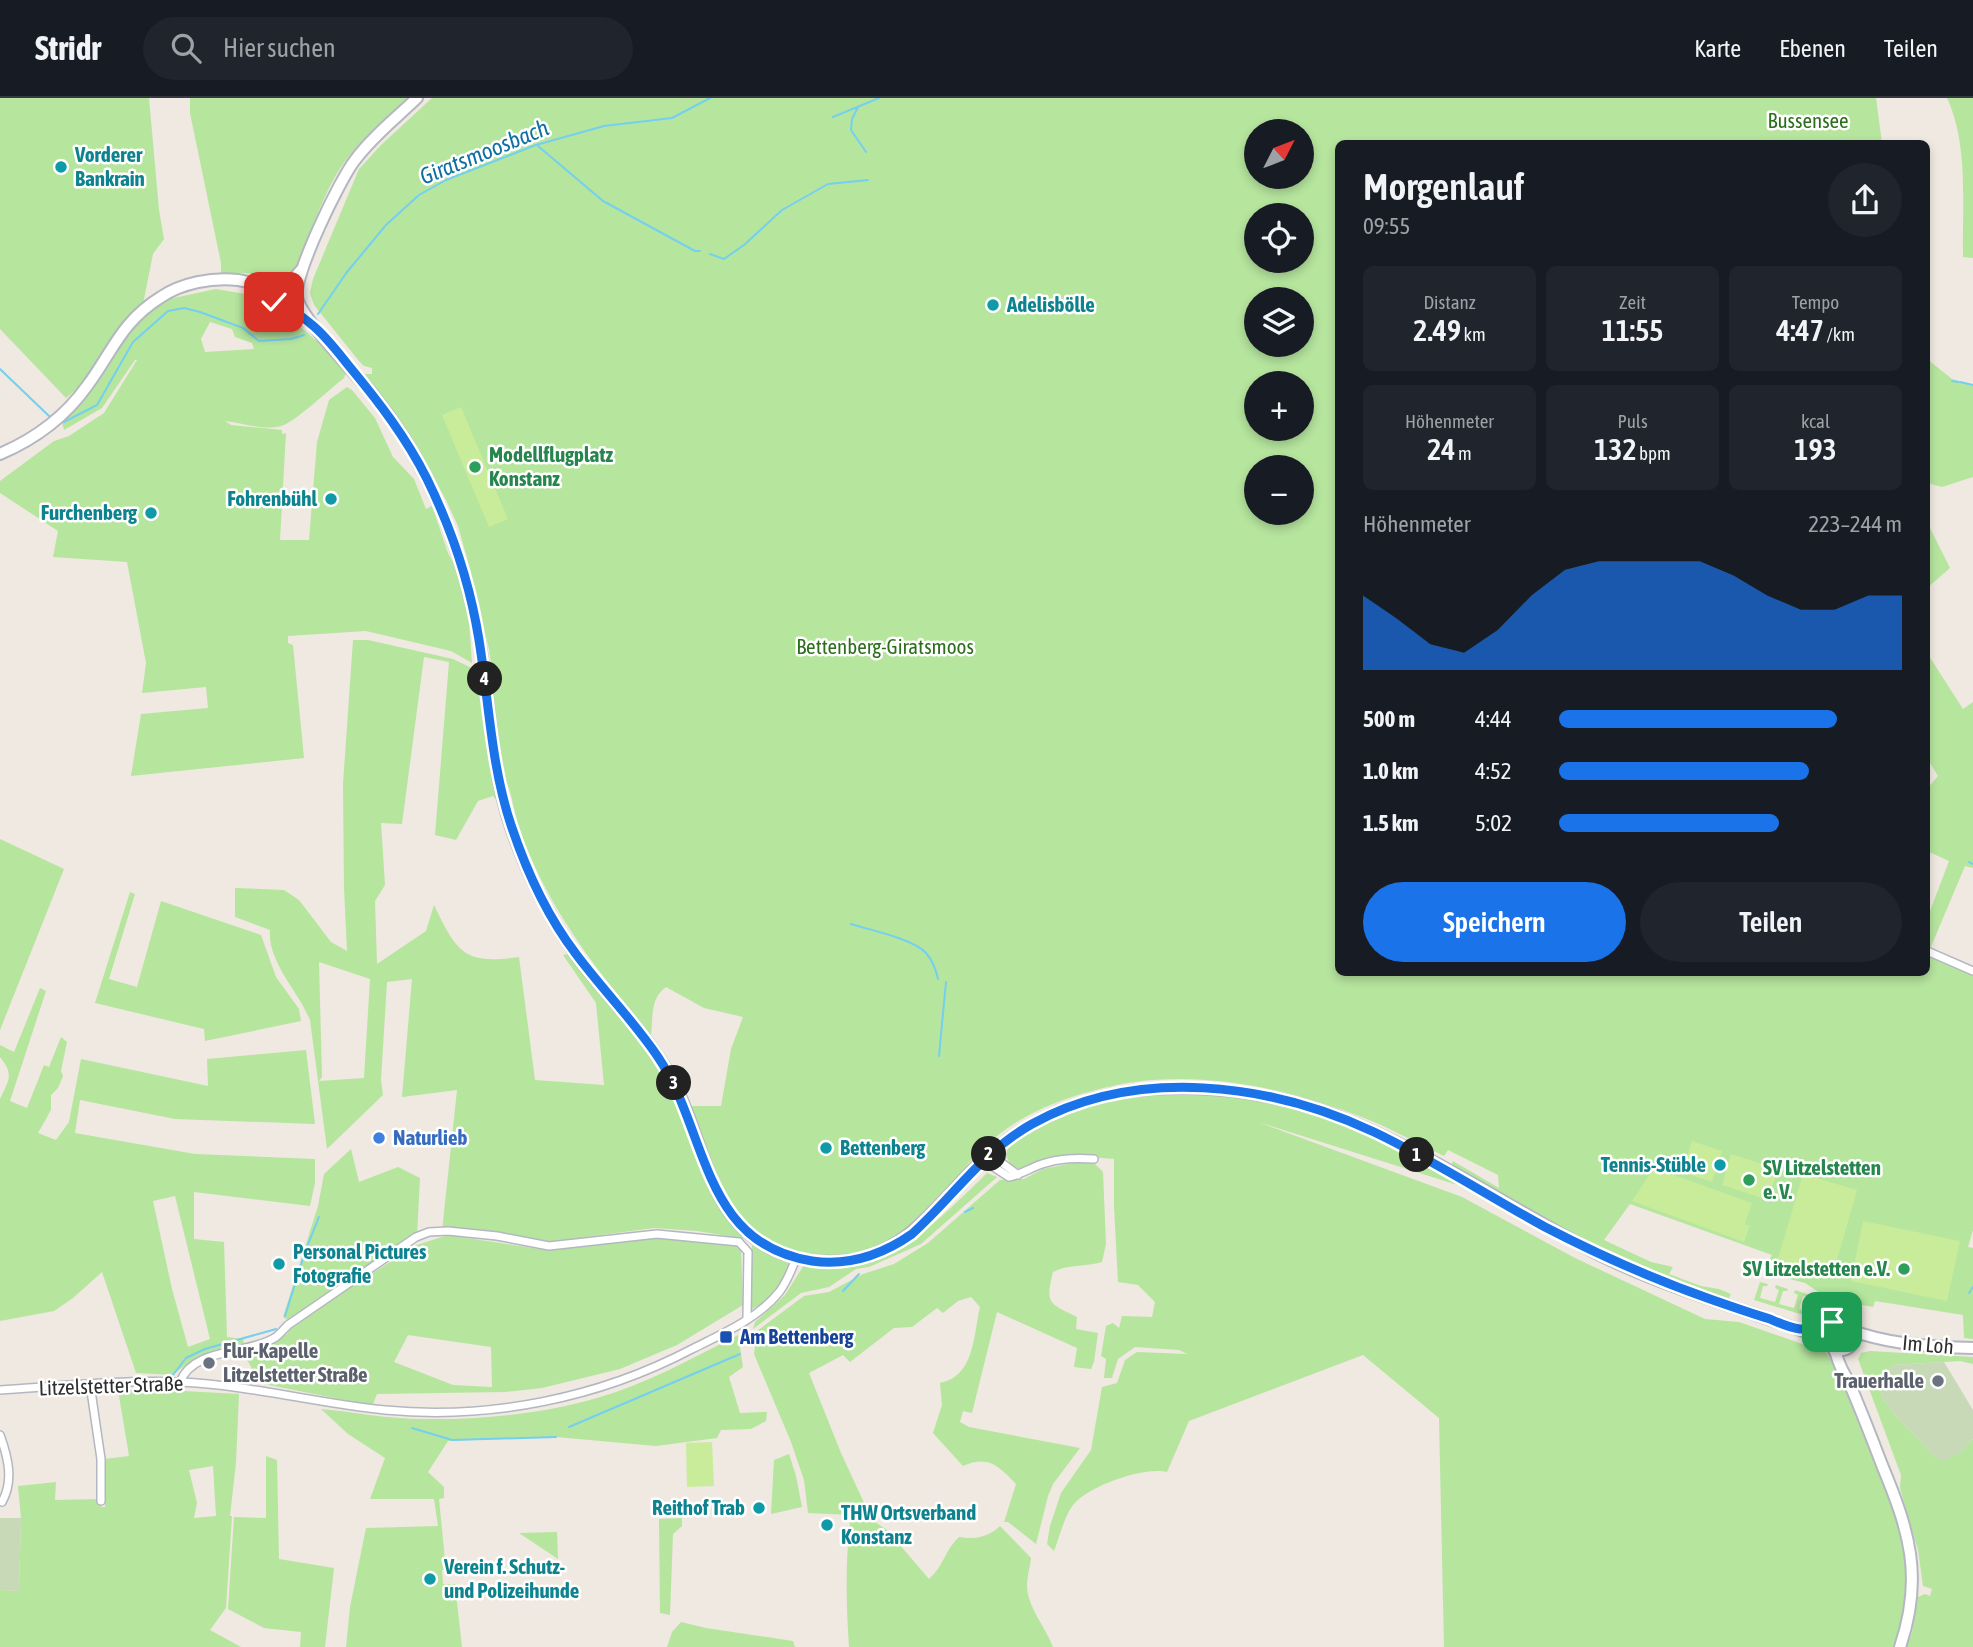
<!DOCTYPE html>
<html lang="de">
<meta charset="utf-8">
<style>
body{margin:0;font-family:"Asap Condensed",sans-serif;background:#20242c;color:#f1f3f6;height:100vh;display:flex;flex-direction:column;font-size:26px;white-space:nowrap}
*{box-sizing:border-box;margin:0}
p{font-size:23px;color:#9ea1a6}
.icon{flex:none;width:38px;height:38px;fill:none;stroke:currentColor;stroke-width:2;stroke-linecap:round;stroke-linejoin:round}
.map{position:relative;flex:1;overflow:hidden}
.sheet{position:absolute;left:1335px;top:42px;width:595px;height:836px;display:flex;flex-direction:column;background:#171b24;border-radius:10px;box-shadow:0 4px 10px #0003}
.sheet>*{flex:none}
.needle{width:46px;rotate:48deg}
.fabs{position:absolute;left:1244px;top:21px;display:grid;gap:14px}
.fabs a{display:grid;place-items:center;width:70px;height:70px;border-radius:50%;background:#171b24;box-shadow:0 4px 10px #0003;font-size:35px}
.pin{position:absolute;display:grid;place-items:center;width:60px;height:60px;color:#fff;margin:-30px;border-radius:14px;box-shadow:0 4px 10px #0006}
.km{position:absolute;width:35px;height:35px;margin:-18px;border-radius:50%;background:#222;color:#fff;font-size:19px;line-height:35px;text-align:center}
.round{display:grid;place-items:center;flex:none;width:74px;height:74px;border-radius:37px;background:#20242c}
.overview{display:flex;align-items:center;justify-content:space-between;height:119px;padding:0 28px}
h1{font-size:38px;font-weight:600;line-height:52px}
.metrics{display:grid;grid-template-columns:repeat(3,1fr);gap:10px;height:119px;padding:7px 28px}
.metrics div{display:grid;align-content:center;border-radius:10px;background:#20242c;text-align:center}
.metrics b{font-size:30px;font-weight:600}
.metrics small{font-size:19px;font-weight:400}
.metrics p{font-size:19px}
.chart{height:196px;padding:14px 28px}
.chart p{display:flex;justify-content:space-between}
.chart svg{width:100%;height:126px;margin-top:7px;fill:#1a73e8;opacity:.7}
.cta{display:flex;gap:14px;margin-top:auto;padding:14px 28px}
.cta a{flex:1;height:80px;border-radius:42px;background:#1a73e8;color:#fff;font-size:28px;font-weight:600;line-height:80px;text-align:center}
.cta a+a{background:#20242c;color:#f1f3f6}
ul{padding:0 28px;list-style:none;font-size:23px}
li{display:grid;grid-template-columns:112px 84px 1fr;align-items:center;height:52px}
li i{height:18px;border-radius:9px;background:#1a73e8}
header{display:flex;align-items:center;gap:42px;box-sizing:border-box;height:98px;padding:0 35px;background:#171b24;border-bottom:2px solid #363941}
header strong{font-size:33px}
nav{display:flex;gap:38px;margin-inline-start:auto;font-size:24px}
.search{width:490px;height:63px;background:#20242c;display:flex;align-items:center;gap:18px;box-sizing:border-box;padding:0 24px;border-radius:38px;color:#9ea1a6;font-size:26px}
.map>svg:first-child{display:block}
</style>
<header>
<strong>Stridr</strong>
<div class="search"><svg class="icon" aria-label="search" viewBox="0 0 24 24"><circle cx="10" cy="10" r="6"/><path d="M15 15l6 6"/></svg>Hier suchen</div>
<nav><a>Karte</a><a>Ebenen</a><a>Teilen</a></nav>
</header>
<div class="map">
<svg width="1973" height="1549" viewBox="0 0 1973 1549">
<rect width="100%" height="100%" fill="#efe9e1"/>
<g fill="#b6e59e" fill-rule="evenodd">
<path d="M0,0h149l10,112 5,29 -11,15 -11,55 -24,19 -39,59 -13,11 -66,-69z"/>
<path d="M190,0h218c-21,18 -42,36 -59,58 -25,31 -37,76 -53,113l-4,7 -17,3 -28,-6h-26v-10l-31,-150z"/>
<path d="M432,0h1444l6,45 -543,1v829h588v-20l46,21v256l-5,17 5,1v91l-9,-1 -1,-23 -88,-14 -2,6 -11,-2 -13,-12 -9,1 -10,9 -1,13 -9,4 -66,-20 6,-18 8,2 -1,2h-4l-3,12 15,4 4,-12 -4,-2 1,-3 12,4 -1,2h-4l-4,13 15,4 4,-13 -4,-2 1,-3 12,4v3l-4,-1 -4,13 15,5 6,-21 -15,-10 -42,-11 9,-17 -142,-51 -26,36 47,22 22,5 -4,7 32,12 18,3 12,5 -3,6c-24,-8 -48,-16 -71,-26 -71,-32 -139,-70 -206,-108l2,-5 46,27 -1,-13 -50,-25 -4,6c-25,-12 -50,-26 -77,-37 -84,-33 -185,-55 -275,-28 -34,9 -68,23 -95,45 -17,13 -31,30 -44,46 -18,19 -34,42 -56,56 -20,13 -44,17 -66,17 -94,2 -113,-78 -140,-149h30l10,-57 12,-32 -39,-9 -38,-21c-16,11 -13,31 -15,49 -45,-55 -86,-105 -116,-169 -6,-13 -12,-27 -16,-40 -6,-17 -7,-37 -16,-52l-15,-107 3,-6 -2,-13 -19,-80 -12,-43 -12,-26 -31,-57 -51,-69h8v-6l-8,-2 -5,-5 -45,-56 -4,-12 3,-14 46,-110 22,-24zM1256,33h46v46h-46zM1256,117h46v46h-46zM1256,201h46v46h-46zM1256,285h46v46h-46zM1256,369h46v46h-46z"/>
<path d="M1947,0h26v160l-10,-1c-1,-51 6,-112 -16,-159z"/>
<path d="M216,191l35,6 10,6 16,14 13,3 28,24 28,31 -2,5c-12,9 -51,46 -63,48 -17,5 -39,-3 -56,-5l6,4 51,5v4l4,-1 -6,107h29l8,-98 12,-42 18,-13 5,3 23,28 18,39 21,22 12,30 6,-3 16,47 10,19 11,49 3,42 -21,-12 -85,-20 -78,5v7l5,2 11,113 -173,18 10,-62 67,-6 -2,-21 -64,6 4,-30 -19,-101 -74,-5 5,-26 -58,-38v-12l54,-40 15,-5 35,-23 33,-53h-2l-33,48 -38,22 -2,-7 35,-43 30,-46 37,-34zM210,224l22,7 3,8 17,6 2,6 -49,3 -4,-13z"/>
<path d="M1927,261l25,20 21,6v92l-31,10 -15,-4z"/>
<path d="M1927,424l23,46 -23,20z"/>
<path d="M353,542h15l85,19 21,10 1,7 7,3 19,127 -8,-10 -15,5 -22,39 -21,-5 14,-173 -25,-5 -22,167 -21,-1 4,62 -10,16 2,63 49,-33 8,-26c23,47 29,60 85,52l16,123 69,5 -8,-82 -33,-48 6,-1 85,105 14,23 18,40 21,60 24,39 15,18 -49,-8 -43,-3 -106,14 -50,-8 -56,-3 15,-141 -55,7 10,-118 -25,3 -6,98 2,15 -56,54 -17,-129c-11,-28 -43,-59 -40,-90l-35,-13v-29l49,2 15,10 32,42 16,9 -3,-63 -1,-104zM319,864l51,17 -6,99 -45,3 3,-4z"/>
<path d="M1927,555l36,56 10,-7v166l-8,-2 -35,83 -3,-1v-29l22,-58 -22,-10v-62l11,-13 -11,-18z"/>
<path d="M0,741l64,30 -64,161z"/>
<path d="M130,794l5,2 -26,85 28,8 24,-86 100,34 15,42 23,32 2,12 -96,20 -1,-12 -109,-26z"/>
<path d="M40,890l6,3 -36,110 17,7 17,-43 5,2 12,-30 6,5 -6,29 2,5 -5,12 -7,7v15l-13,23 18,7 13,-18 12,-63 127,27 -1,-27 99,-9 9,74 -140,-5 -95,-19 -5,33 120,21 120,5v24l-5,23 -116,-14v47l30,3 3,95 16,2 1,4c-29,5 -49,13 -71,32l-37,-2 -34,-101 -29,26 -19,13 -54,10v-222c8,-18 15,-24 0,-42v-12l14,7zM175,1098l35,143 -22,8 -16,-58 -19,-88z"/>
<path d="M1200,996c15,1 29,1 43,2 71,8 163,56 224,92l-209,-66 204,75 113,61 130,61 34,3 69,24c8,0 14,2 19,8 13,18 21,43 29,63 19,45 44,92 50,141 4,30 -1,61 -11,89h-451l-5,-229 -76,-63 -174,66 -22,51c-23,-6 -79,14 -94,33 -8,10 -14,33 -19,46l-7,-7 3,-18 11,-33 30,-43 11,-63 15,-4 8,-23 12,-8 50,2 -8,-4 -44,-3 -17,12 -6,19h-8l2,-19 -5,-3 5,-30 7,-3 6,5 3,-12 30,1 3,-15 -17,-17 -20,-3 -4,-75v-48c-23,-2 -43,-4 -66,0 -9,2 -25,11 -32,9 -6,-2 -8,-8 -10,-13l2,-8c66,-45 114,-52 192,-53z"/>
<path d="M351,1051l8,33 39,-15 22,11 -3,57 -53,41 1,2 52,-33 31,-10 98,15 112,-13 79,6 4,5 2,57 -66,40 -57,24 -78,19 -37,4 -128,2 -4,10 -14,-1 -100,-20 -15,-30 43,-19 7,-10 -11,-7 35,-111 6,-32zM408,1237l83,12 1,40 -39,-2 -59,-23z"/>
<path d="M1078,1064l17,2 8,8 3,72 -4,18c-16,5 -35,2 -49,10 -8,32 -4,31 24,45l-1,12 22,4 -4,29 -3,7 -17,-2 3,-19 -80,-36 -25,101 -9,-2 -3,11 9,5 111,21 -27,36 -5,12 -12,48 -28,-22h-4l12,-38c-18,-19 -28,-29 -53,-18l-30,-33 9,-28 -2,-22c35,-7 33,-47 40,-76l-9,-10 -13,4 -15,12 -6,-5 -25,19 -18,1 -44,34 -7,-7 -34,18 32,80 31,67 15,10 42,49c14,-12 16,-29 30,-42 14,3 30,0 41,-11l31,32c-1,9 -4,19 -4,28 0,20 19,42 26,61h-204c-3,-44 -4,-88 2,-132l-43,-2 -4,-33 -13,-38 -37,-88 3,-23 47,-35 25,-4 34,-18 31,-10 34,-21 72,-63 24,-1 19,-10z"/>
<path d="M987,1075l10,4 -76,67 -52,23 -13,2 -27,18 -28,6 -48,36 2,-7 30,-27 19,-30c81,12 129,-39 183,-92z"/>
<path d="M752,1144l37,21c-2,23 -18,36 -37,46z"/>
<path d="M738,1237l5,32 -14,10 11,36 27,-1 -1,9 -15,8 -30,1 -4,8 -61,8 -100,-9 -108,4 -20,31 16,15v11l-5,1 7,71h-4l1,14h12l7,63h-116l4,-40 16,-79 72,-2 -4,-27h-64l15,-41 -37,-24 -27,-25c33,3 68,10 101,10 59,1 119,-5 175,-21 49,-14 96,-40 141,-63z"/>
<path d="M1870,1253l103,6v7l-13,-3 -67,4 -13,13 2,19 12,17 41,43 26,-5 12,-13v208h-67l6,-14 6,-36 7,-3 5,2 2,-7 -9,-3 -5,-36 -18,-62 1,-13 -43,-116 3,-6z"/>
<path d="M118,1292h47l74,4 -3,69 -6,53h2l-6,92 -16,22 31,17h-241v-57l19,1 2,-73 -3,-32 38,-4 -1,18 47,-1 -1,8h4v-48l24,-3zM213,1368l3,50 -22,2 3,-15 -8,-33z"/>
<path d="M789,1356l7,22 6,31 -31,7 3,-54z"/>
<path d="M266,1358l11,4 2,99 55,9 -9,79h-25l1,-15 -37,-4 -36,-19 6,-92 32,1z"/>
<path d="M682,1420v8l-9,8 -3,81 -10,-2 -1,-94z"/>
<path d="M557,1434l1,27 -39,-26z"/>
<path d="M681,1524l25,6 87,13 2,6h-128l5,-15z"/>
</g>
<g fill="#c8d9b8">
<path d="M1944,1264l29,48v29l-12,13 -16,9 -10,-4 -41,-43 -12,-17 -2,-20 13,-12z"/>
<path d="M0,1420h21l-2,73 -19,-1z"/>
</g>
<g fill="#c9ec9a">
<path d="M461,309l47,112 -19,8 -47,-112z"/>
<path d="M1692,1043l30,10 -10,31 -30,-10z"/>
<path d="M1731,1056l47,15 -10,31 -46,-15z"/>
<path d="M1654,1070l98,35 -7,21 5,2 -6,16 -112,-41z"/>
<path d="M1803,1076l54,16 -24,84 -55,-15z"/>
<path d="M1863,1123l97,20 -13,60 -96,-20z"/>
<path d="M712,1344l2,44 -27,1 -1,-44z"/>
</g>
<g fill="none" stroke-linecap="round" stroke-linejoin="round">
<g stroke="#75cff0" stroke-width="2">
<path d="M858,9l-6,12 -1,11 15,22"/>
<path d="M833,19l46,-19"/>
<path d="M538,48l65,55 92,50h5"/>
<path d="M710,156l14,5 20,-14 38,-35 46,-26 40,-4"/>
<path d="M318,216l29,-42 39,-47 33,-30 27,-15 90,-35 68,-19 68,-8 38,-20"/>
<path d="M0,271l49,47"/>
<path d="M1952,283l6,1"/>
<path d="M1960,284l13,3"/>
<path d="M64,324l33,-17 36,-63 35,-31 16,-3 16,4 43,16 16,13 32,-2 13,-4"/>
<path d="M1969,764l4,2"/>
<path d="M851,826c19,6 63,15 75,29 7,8 10,17 12,26"/>
<path d="M939,958l7,-74"/>
<path d="M965,1114l8,-4"/>
<path d="M843,1193l16,-17"/>
<path d="M1969,1195l4,-6"/>
<path d="M285,1218l20,-64 14,-35"/>
<path d="M173,1277l13,-17 19,-9 71,-20"/>
<path d="M569,1329l171,-73"/>
<path d="M412,1330l40,12 104,-3"/>
</g>
<defs>
<g id="street">
<path d="M1927,853l46,20"/>
<path d="M997,1050l5,15 16,12"/>
<path d="M983,1062l26,17c13,-3 21,-9 33,-13 18,-6 34,-6 52,-5"/>
<path d="M180,1284c14,-35 67,-27 96,-45 4,-3 8,-8 12,-12l128,-88 13,-5 19,-1 49,5 52,10 108,-12 82,8 9,10 -1,66"/>
<path d="M90,1286l11,75v42"/>
<path d="M0,1292c60,-4 120,-10 180,-8 69,3 136,21 205,28 105,10 214,-12 307,-61 30,-15 67,-31 88,-58 7,-10 12,-22 16,-33"/>
<path d="M0,1337c8,22 14,46 2,67"/>
</g>
<g id="secondary">
<path d="M417,0c-21,20 -45,39 -62,62 -15,19 -62,116 -58,137 3,21 60,77 76,98 21,26 39,54 54,84 24,49 41,101 51,154 12,66 12,133 34,197 15,43 36,85 62,122 32,44 73,81 99,129 34,63 33,144 111,173 19,7 41,9 61,7 73,-8 103,-77 157,-117 43,-33 96,-52 150,-55 62,-4 127,5 185,27 92,36 177,95 265,140 49,24 101,41 152,58 24,8 47,17 71,24"/>
<path d="M258,187l15,13 6,10 9,1 19,12"/>
<path d="M0,356c35,-15 65,-37 87,-68 26,-35 34,-64 74,-89 21,-14 51,-20 77,-17 15,2 32,12 47,5 6,-2 11,-9 15,-14"/>
<path d="M1835,1252c13,2 21,-6 20,-18"/>
<path d="M1900,1549c24,-70 9,-117 -18,-182 -11,-29 -22,-57 -34,-85 -6,-9 -9,-16 -12,-26 -4,-12 -17,-12 -7,-29 19,-13 19,5 33,9 36,11 73,13 111,14"/>
</g>
</defs>
<use href="#street" stroke="#b4b7c1" stroke-width="10"/>
<use href="#secondary" stroke="#b4b7c1" stroke-width="14"/>
<use href="#street" stroke="#fff" stroke-width="7"/>
<use href="#secondary" stroke="#fff" stroke-width="10"/>
</g>
<g fill="none" stroke-linecap="round" stroke-linejoin="round">
<defs>
<path id="route" d="M274,204c6,7 9,5 16,8 7,2 15,9 21,14 14,11 26,27 38,42 29,35 57,71 78,113 25,51 43,105 52,161 10,62 12,125 32,185 15,45 36,91 65,129 26,35 57,66 82,103 50,74 43,187 154,204 36,5 70,-6 100,-27 41,-37 71,-83 120,-110 105,-58 238,-41 342,8 59,28 114,64 171,95 54,28 108,52 165,72 20,7 40,14 60,20 9,4 20,9 30,10 9,0 18,-1 27,-1l5,-6"/>
</defs>
<use href="#route" stroke="#fff" stroke-width="14"/>
<use href="#route" stroke="#1a73e8" stroke-width="9"/>
</g>
<g fill="#0f9aa8" stroke="#fff" stroke-width="2.5">
<circle cx="61" cy="69" r="7"/>
<circle cx="993" cy="207" r="7"/>
<circle cx="331" cy="401" r="7"/>
<circle cx="151" cy="415" r="7"/>
<circle cx="826" cy="1050" r="7"/>
<circle cx="1720" cy="1067" r="7"/>
<circle cx="279" cy="1166" r="7"/>
<circle cx="759" cy="1410" r="7"/>
<circle cx="827" cy="1427" r="7"/>
<circle cx="430" cy="1481" r="7"/>
</g>
<g fill="#2e9e5b" stroke="#fff" stroke-width="2.5">
<circle cx="475" cy="369" r="7"/>
<circle cx="1749" cy="1082" r="7"/>
<circle cx="1904" cy="1171" r="7"/>
</g>
<circle fill="#3f7fe0" stroke="#fff" stroke-width="2.5" cx="379" cy="1040" r="7"/>
<rect fill="#1a4fb4" stroke="#fff" stroke-width="2.5" x="719" y="1232" width="14" height="14" rx="3.5"/>
<g fill="#6b7280" stroke="#fff" stroke-width="2.5">
<circle cx="209" cy="1265" r="7"/>
<circle cx="1938" cy="1283" r="7"/>
</g>
<g text-anchor="middle" stroke-width="5" stroke-linejoin="round" paint-order="stroke">
<g font-size="21" fill="#2c6e1b" stroke="#fff">
<text x="1808" y="30">Bussensee</text>
<text x="885" y="556">Bettenberg-Giratsmoos</text>
</g>
<g font-size="21" font-weight="bold" fill="#0d838f" stroke="#fff" text-anchor="start">
<text x="75" y="64">Vorderer<tspan x="75" dy="24">Bankrain</tspan></text>
<text x="1007" y="214">Adelisbölle</text>
<text x="317" y="408" text-anchor="end">Fohrenbühl</text>
<text x="137" y="422" text-anchor="end">Furchenberg</text>
<text x="840" y="1057">Bettenberg</text>
<text x="1706" y="1074" text-anchor="end">Tennis-Stüble</text>
<text x="293" y="1161">Personal Pictures<tspan x="293" dy="24">Fotografie</tspan></text>
<text x="745" y="1417" text-anchor="end">Reithof Trab</text>
<text x="841" y="1422">THW Ortsverband<tspan x="841" dy="24">Konstanz</tspan></text>
<text x="444" y="1476">Verein f. Schutz-<tspan x="444" dy="24">und Polizeihunde</tspan></text>
</g>
<g font-size="21" font-weight="bold" fill="#27864d" stroke="#fff" text-anchor="start">
<text x="489" y="364">Modellflugplatz<tspan x="489" dy="24">Konstanz</tspan></text>
<text x="1763" y="1077">SV Litzelstetten<tspan x="1763" dy="24">e. V.</tspan></text>
<text x="1890" y="1178" text-anchor="end">SV Litzelstetten e.V.</text>
</g>
<g font-size="21" font-weight="bold" fill="#366cbe" stroke="#fff" text-anchor="start">
<text x="393" y="1047">Naturlieb</text>
</g>
<g font-size="21" font-weight="bold" fill="#164399" stroke="#fff" text-anchor="start">
<text x="740" y="1246">Am Bettenberg</text>
</g>
<g font-size="21" fill="#2e2e2e" stroke="#fff">
<text transform="translate(1928 1247) rotate(5)" y="7">Im Loh</text>
<text transform="translate(111 1288) rotate(-2)" y="7">Litzelstetter Straße</text>
</g>
<g font-size="21" font-weight="bold" fill="#5b616d" stroke="#fff" text-anchor="start">
<text x="223" y="1260">Flur-Kapelle<tspan x="223" dy="24">Litzelstetter Straße</tspan></text>
<text x="1924" y="1290" text-anchor="end">Trauerhalle</text>
</g>
<g font-size="23" font-style="italic" fill="#0d6fa3" stroke="#fff">
<text transform="translate(484 54) rotate(-22)" y="8">Giratsmoosbach</text>
</g>
</g>
</svg>
<div class="fabs">
<a><svg class="needle" viewBox="-14 -14 28 28"><path d="M0-13l5 13h-10z" fill="#e53935"/><path d="M0 13l5-13h-10z" fill="#9ea1a6"/></svg></a>
<a><svg class="icon" aria-label="locate" viewBox="0 0 24 24"><circle cx="12" cy="12" r="6"/><path d="M12 2v4M12 18v4M2 12h4M18 12h4"/></svg></a>
<a><svg class="icon" aria-label="layers" viewBox="0 0 24 24"><path d="M12 4l9 5-9 5-9-5zM3 14l9 5 9-5"/></svg></a>
<a>+</a>
<a>−</a>
</div>
<div class="pin" style="left:1832px;top:1224px;background:#1e9e55"><svg class="icon" aria-label="arrive" viewBox="0 0 24 24"><path d="M6 21V4h12l-3 4 3 4H6"/></svg></div>
<div class="pin" style="left:274px;top:204px;background:#d93025"><svg class="icon" aria-label="check" viewBox="0 0 24 24"><path d="M5 12l5 5 9-10"/></svg></div>
<b class="km" style="left:1417px;top:1057px">1</b>
<b class="km" style="left:989px;top:1056px">2</b>
<b class="km" style="left:674px;top:985px">3</b>
<b class="km" style="left:485px;top:581px">4</b>
<section class="sheet">
<div class="overview"><div><h1>Morgenlauf</h1><p>09:55</p></div><a class="round"><svg class="icon" aria-label="share" viewBox="0 0 24 24"><path d="M12 15V3M7 8l5-5 5 5M5 13v7h14v-7"/></svg></a></div>
<div class="metrics">
<div><p>Distanz</p><b>2.49<small> km</small></b></div>
<div><p>Zeit</p><b>11:55</b></div>
<div><p>Tempo</p><b>4:47<small> /km</small></b></div>
</div>
<div class="metrics">
<div><p>Höhenmeter</p><b>24<small> m</small></b></div>
<div><p>Puls</p><b>132<small> bpm</small></b></div>
<div><p>kcal</p><b>193</b></div>
</div>
<div class="chart"><p><span>Höhenmeter</span>223–244 m</p>
<svg viewBox="0 0 160 44" preserveAspectRatio="none"><path d="M0 44V18L10 26L20 35L30 38L40 30L50 18L60 9L70 6L80 6L90 6L100 6L110 11L120 18L130 23L140 23L150 18L160 18V44z"/></svg>
</div>
<ul>
<li><b>500 m</b>4:44<i style="width:81%"></i></li>
<li><b>1.0 km</b>4:52<i style="width:73%"></i></li>
<li><b>1.5 km</b>5:02<i style="width:64%"></i></li>
</ul>
<div class="cta"><a>Speichern</a><a>Teilen</a></div>
</section>
</div>
